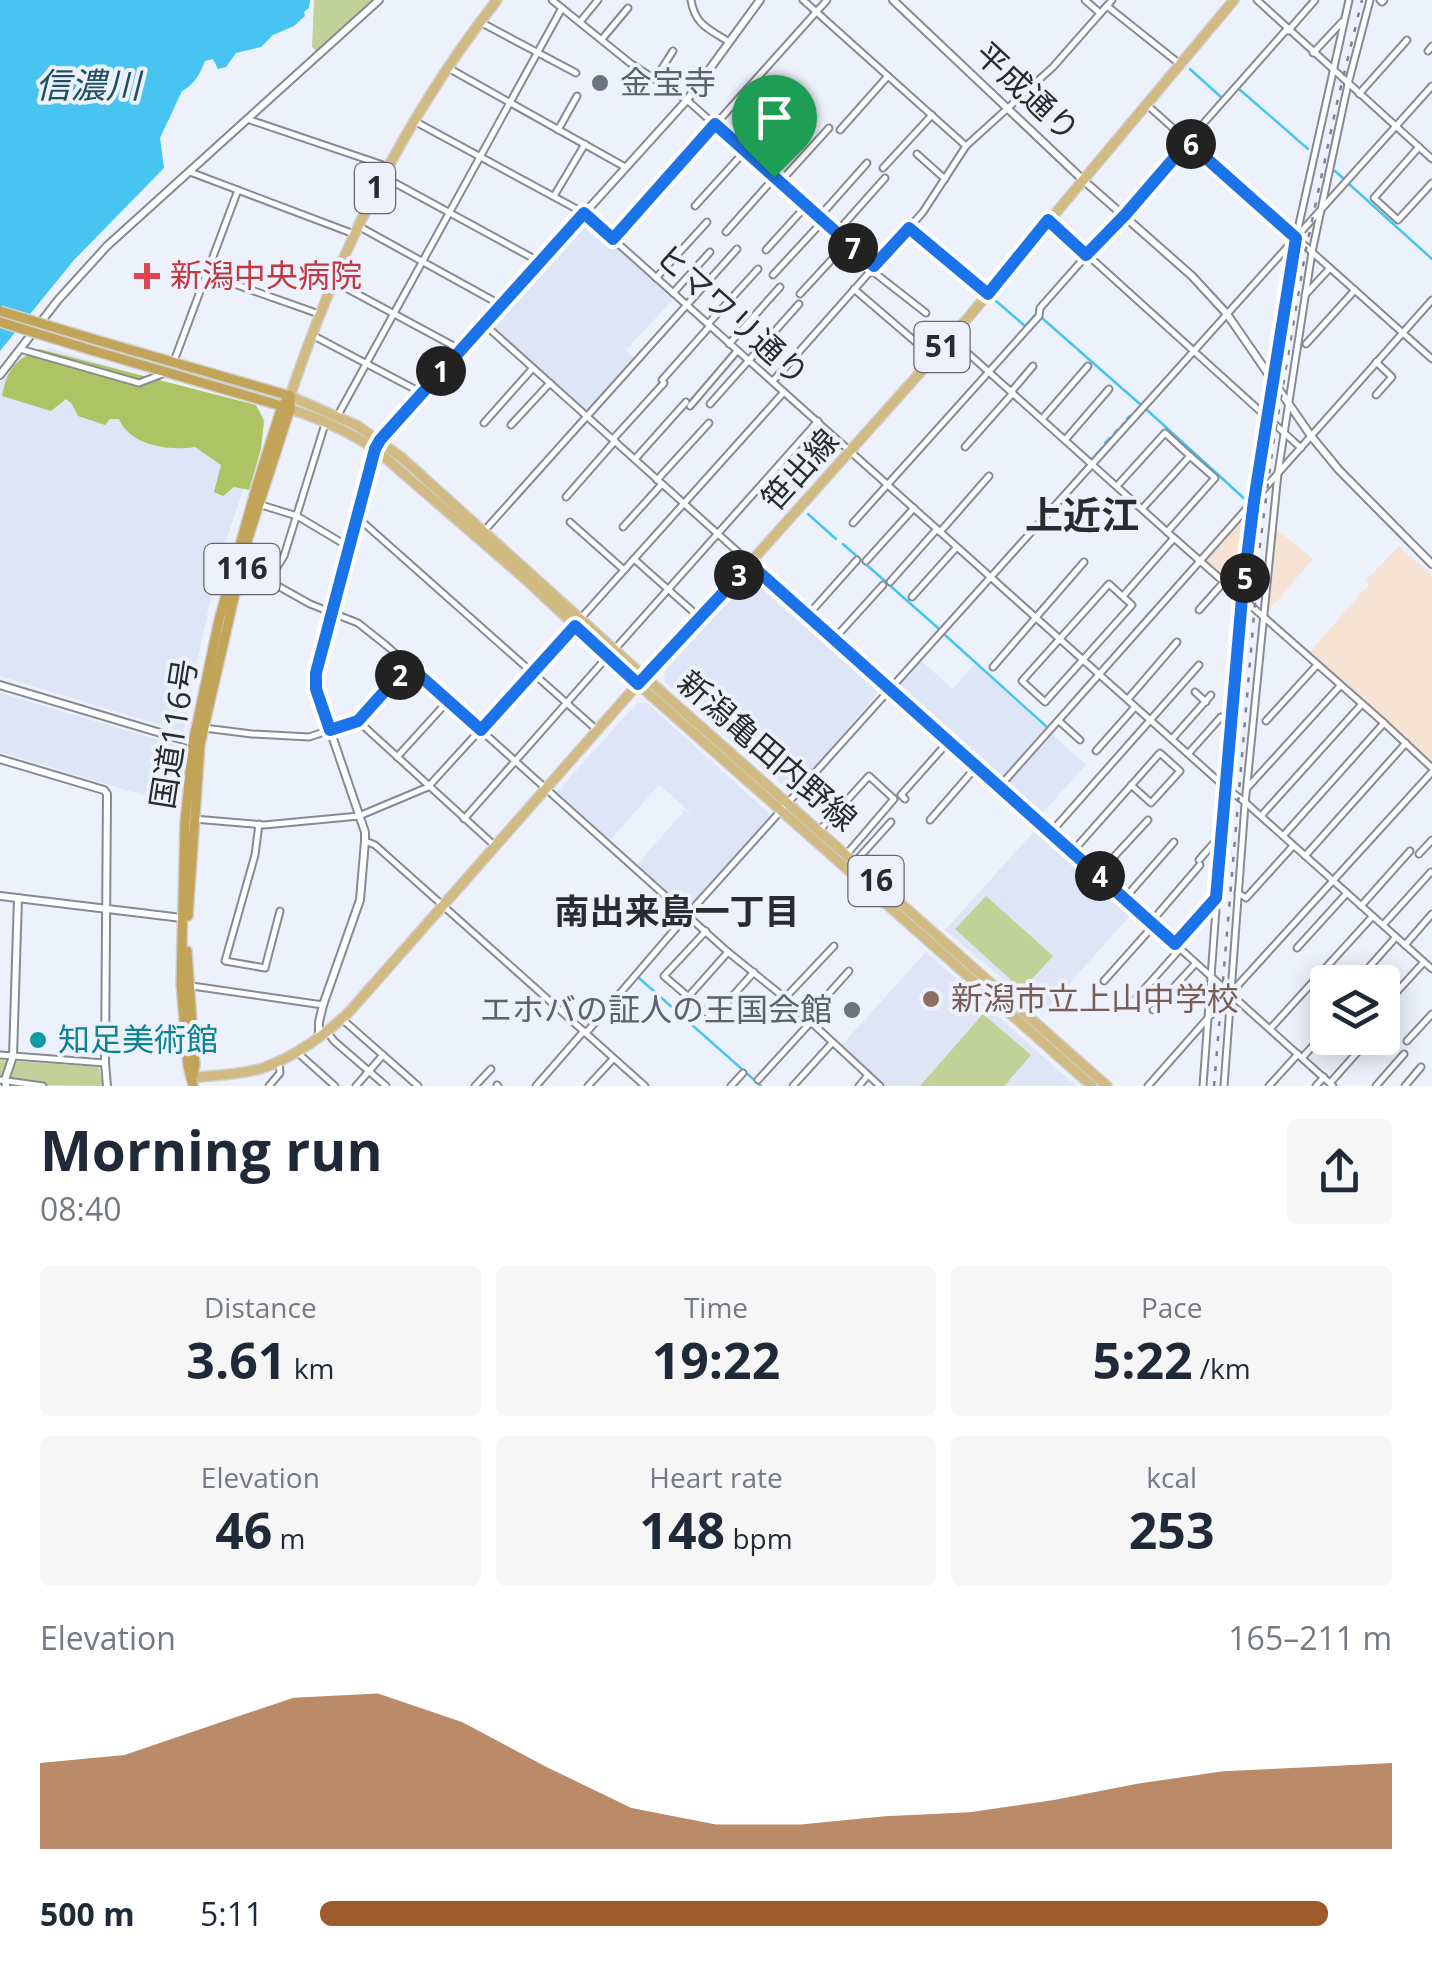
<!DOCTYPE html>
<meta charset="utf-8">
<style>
body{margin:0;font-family:"Open Sans","Noto Sans JP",sans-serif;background:#f6f6f7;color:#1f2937;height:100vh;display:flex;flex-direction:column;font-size:38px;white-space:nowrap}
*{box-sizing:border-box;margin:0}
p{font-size:32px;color:#747a83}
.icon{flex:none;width:55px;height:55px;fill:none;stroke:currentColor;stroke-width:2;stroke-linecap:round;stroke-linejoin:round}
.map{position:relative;height:1086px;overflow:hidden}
.drawer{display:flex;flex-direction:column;background:#fff;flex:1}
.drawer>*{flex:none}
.fabs{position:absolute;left:1310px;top:965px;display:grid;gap:20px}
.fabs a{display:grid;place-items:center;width:90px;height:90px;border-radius:10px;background:#fff;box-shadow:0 5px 25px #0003;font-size:50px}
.pin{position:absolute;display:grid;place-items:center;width:85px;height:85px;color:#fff;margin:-102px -42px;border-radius:50% 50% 50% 0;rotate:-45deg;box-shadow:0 0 10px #0007}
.pin .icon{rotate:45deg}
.km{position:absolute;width:50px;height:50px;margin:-25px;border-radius:50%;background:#222;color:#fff;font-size:28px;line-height:50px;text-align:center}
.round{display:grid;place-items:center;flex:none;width:105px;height:105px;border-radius:10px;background:#f6f6f7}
.overview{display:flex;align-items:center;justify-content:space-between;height:170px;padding:0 40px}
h1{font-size:55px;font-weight:700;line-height:75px}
.figures{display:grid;grid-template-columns:repeat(3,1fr);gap:15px;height:170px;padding:10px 40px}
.figures div{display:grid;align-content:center;border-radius:10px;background:#f6f6f7;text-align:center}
.figures b{font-size:50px;font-weight:700}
.figures small{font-size:28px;font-weight:400}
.figures p{font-size:28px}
.chart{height:280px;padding:20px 40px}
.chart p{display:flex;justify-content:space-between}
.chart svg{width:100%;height:180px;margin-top:10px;fill:#9e5a2b;opacity:.7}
ul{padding:0 40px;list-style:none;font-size:32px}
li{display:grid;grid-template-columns:160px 120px 1fr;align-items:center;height:75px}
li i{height:25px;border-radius:12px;background:#9e5a2b}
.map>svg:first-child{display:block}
</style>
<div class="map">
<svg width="1432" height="1086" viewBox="0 0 1432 1086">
<rect width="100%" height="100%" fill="#edf1fc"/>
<g fill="#dde5f6">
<path d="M587,220l87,78 -48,52 9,9 -48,54 -97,-86z"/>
<path d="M49,348l212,63 5,9 -41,124 -17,66 -25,122 -183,-56v-293l23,-29z"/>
<path d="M754,571l129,116 -91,106 -68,-58 -2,-7 -57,-46 -1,-10z"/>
<path d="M920,660l33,29 22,-25 111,101 -48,53 -143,-130z"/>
<path d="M0,693l179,53 -6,58 -173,-52z"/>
<path d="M637,703h10l124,112 -84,94 -50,-45 48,-54 9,7 -17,-17 -18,-15 -49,55 -54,-47z"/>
<path d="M1039,826l96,84 -92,103 -98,-83z"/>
<path d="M926,952l150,134h-191l-45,-39z"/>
</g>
<g fill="#f7e3d4">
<path d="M1249,509l-10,82 -34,-31z"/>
<path d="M1275,528l38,31 -47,55z"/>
<path d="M1399,546l33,30v186l-124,-108 61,-70 -3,-4z"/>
</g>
<g fill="#c2d198">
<path d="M314,0h61l-58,52 -5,-5z"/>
<path d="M986,896l67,60 -31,34 -67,-61z"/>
<path d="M983,1014l48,41 -27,31h-84z"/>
<path d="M0,1060l99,7 4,19 -103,-1z"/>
</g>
<path fill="#adc364" d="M39,349l217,56 8,16 -3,28 -12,41 -15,-3 -11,9 -9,-4 7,-27 -26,-18c-25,4 -65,-1 -76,-28h-9l-5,6 -27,-9 -6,-12 -6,-5 -15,12 -49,-15c6,-28 12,-35 37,-47z"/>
<path fill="#48c4f1" d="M0,0h310l-1,8 -5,4 1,4 -11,10 -21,9 -12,12 -25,6 -10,14 -8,2 -5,-10 -8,2c-5,13 -11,24 -23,30l-22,47 4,30 -90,92 -74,91z"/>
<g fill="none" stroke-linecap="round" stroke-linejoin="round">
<g stroke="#48c4f1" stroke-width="2.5">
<path d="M1190,69l32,29"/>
<path d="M1239,89l69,60"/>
<path d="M1335,171l9,8"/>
<path d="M1348,183l84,76"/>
<path d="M996,301l29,25 12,-13"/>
<path d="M1042,318l99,87 -6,7"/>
<path d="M1146,409l102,93 -26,31"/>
<path d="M1127,419l3,-3"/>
<path d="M1121,427l3,-4"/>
<path d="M1114,434l3,-4"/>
<path d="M1105,443l5,-5"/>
<path d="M1092,459l10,-11"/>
<path d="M808,514l28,25"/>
<path d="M843,544l95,84"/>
<path d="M1188,570l8,-8"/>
<path d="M992,572l95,-107"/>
<path d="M1180,579l5,-5"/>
<path d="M1172,588l4,-5"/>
<path d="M1163,599l5,-7"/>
<path d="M1135,629l21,-23"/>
<path d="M945,635l103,93 42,-48"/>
<path d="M1100,670l30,-35"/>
<path d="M639,978l122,108"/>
</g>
<defs>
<g id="minor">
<path d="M552,0l78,63 57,37 186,166"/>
<path d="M691,0c4,25 18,29 38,42"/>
<path d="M803,0l163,146"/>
<path d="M1085,0l15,13"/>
<path d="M1257,0l175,159"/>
<path d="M1380,0l2,2 2,-2"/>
<path d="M1107,6l74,59"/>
<path d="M580,22l18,-22"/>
<path d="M482,23l94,50"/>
<path d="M1288,31l27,-31"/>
<path d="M602,39l26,-31"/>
<path d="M1428,51l4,-5"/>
<path d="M1313,53l29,-31"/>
<path d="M450,69l175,98"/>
<path d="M655,79l18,-28"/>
<path d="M1359,94l48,-54"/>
<path d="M1146,104l286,255"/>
<path d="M247,119l139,47"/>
<path d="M416,122l168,91 641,574 20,15 187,167"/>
<path d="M558,130l19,-34"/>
<path d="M840,130l48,-54"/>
<path d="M739,145l48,-52"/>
<path d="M1419,147l-45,51 24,22 34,-37"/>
<path d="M917,154l28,25"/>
<path d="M760,165l48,-55"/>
<path d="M883,168l49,-53"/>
<path d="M190,172l164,62"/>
<path d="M384,177l156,85"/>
<path d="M780,182l49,-54"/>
<path d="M554,196l31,-52"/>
<path d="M695,206l50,-55"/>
<path d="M819,217l48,-54"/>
<path d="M1051,222l250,226"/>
<path d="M360,227l141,78"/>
<path d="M909,228l78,65"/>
<path d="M726,232l49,-55"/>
<path d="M836,233l49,-55"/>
<path d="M613,239l214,-239"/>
<path d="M766,250l40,-44"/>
<path d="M871,270l55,43"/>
<path d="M206,274l113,40"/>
<path d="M773,275l50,-54"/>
<path d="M656,278l51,-56"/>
<path d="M335,282l126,68"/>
<path d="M854,289l78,67"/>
<path d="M673,293l37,-41"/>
<path d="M800,294l47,-51"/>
<path d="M1305,295l25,-27"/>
<path d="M484,324l849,762"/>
<path d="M708,324l50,-55"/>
<path d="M314,336l108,57"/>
<path d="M951,338l223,200"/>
<path d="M729,344l51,-57"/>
<path d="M1306,344l49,-54"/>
<path d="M20,349l119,34 26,-10"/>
<path d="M174,361l64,-171"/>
<path d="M1376,362l16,15 -16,18"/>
<path d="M662,380l48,-54"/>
<path d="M773,381l150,-169 43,-66 87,-79 59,-67"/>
<path d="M1011,392l22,-26"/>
<path d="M710,404l89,-100"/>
<path d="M690,406l47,-55"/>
<path d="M338,415l224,-407"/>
<path d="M1042,419l46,-53"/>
<path d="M484,423l49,-55"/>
<path d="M511,425l39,-42"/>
<path d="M613,439l51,-56"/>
<path d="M1065,440l44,-51"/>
<path d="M965,447l48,-54"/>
<path d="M635,459l51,-57"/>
<path d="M657,480l52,-57"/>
<path d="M1117,486l48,-53 25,23 -48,53"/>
<path d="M566,497l49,-56"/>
<path d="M258,504l39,12 52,31"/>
<path d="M357,517l240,213"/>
<path d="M570,522l54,48"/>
<path d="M853,523l186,-207 1,-8 247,-279"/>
<path d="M623,527l39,-43"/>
<path d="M485,530l252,-281"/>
<path d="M940,532l49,-56"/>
<path d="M1167,532l48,-54 -25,-22"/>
<path d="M634,559l65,58"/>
<path d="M866,561l48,-53"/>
<path d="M242,566l68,38 48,19 29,23 341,306 57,46 95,88"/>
<path d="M266,579l10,-10 8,-13 41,-132"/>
<path d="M890,582l47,-53"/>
<path d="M1109,584l23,21 -87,97 -23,-21z"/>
<path d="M1123,596l51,-58 210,185 48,45"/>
<path d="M912,597l44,-49"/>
<path d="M1199,610l24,-27"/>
<path d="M808,615l49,-55"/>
<path d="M581,618l203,-226"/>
<path d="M834,639l49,-54"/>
<path d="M615,649l203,-228"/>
<path d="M993,667l91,-105"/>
<path d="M1195,692l11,10"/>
<path d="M1128,699l49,-57"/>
<path d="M358,721l50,-56"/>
<path d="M1059,721l21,19"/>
<path d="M1266,721l51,-56"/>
<path d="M204,728l48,6 57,3 49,-16 136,124"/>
<path d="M1172,739l39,-44"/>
<path d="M1096,751l39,-44"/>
<path d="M1188,754l33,-37 11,-1"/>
<path d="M397,757l51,-56"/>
<path d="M1000,786l432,-486"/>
<path d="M1248,787l92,-101"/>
<path d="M905,799l-4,-4 47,-53"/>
<path d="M1261,816l101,-112"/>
<path d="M194,819l70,6 95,-9 69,-29 146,-160"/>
<path d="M464,819l144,-163"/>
<path d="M930,820l47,-54"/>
<path d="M259,824l-4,31 -30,106 40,7 15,-57"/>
<path d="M819,831l50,-55 25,23 -48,56"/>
<path d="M1052,831l147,-166"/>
<path d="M1283,836l101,-113"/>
<path d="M365,841l10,4 270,241"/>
<path d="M1073,851l87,-98 20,18 -29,32 -20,-18"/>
<path d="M1419,854l13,-14"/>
<path d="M1305,856l101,-113"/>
<path d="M1199,860l21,-24"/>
<path d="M855,862l36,-40"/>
<path d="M1098,874l50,-54"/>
<path d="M1238,893l8,5 47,-52"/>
<path d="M1125,898l49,-56"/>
<path d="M1361,906l49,-55"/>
<path d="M1151,922l49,-57"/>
<path d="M1383,925l48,-53"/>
<path d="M706,931l-42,45 49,42 41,-46"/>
<path d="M1175,944l41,-46"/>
<path d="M1405,945l27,-31"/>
<path d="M1297,948l50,-55"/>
<path d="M1104,981l50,-56"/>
<path d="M1356,982l40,-45"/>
<path d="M192,986l131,19"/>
<path d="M688,997l40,-45"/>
<path d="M785,998l49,-52"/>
<path d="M1131,1004l49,-55"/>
<path d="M1382,1008l42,-46"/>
<path d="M1153,1010l43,-47"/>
<path d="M342,1019l76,67"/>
<path d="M806,1019l43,-48"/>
<path d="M1270,1029l102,-112"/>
<path d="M328,1033l6,8 52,45"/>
<path d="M586,1033l102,-119 744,-828"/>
<path d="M1407,1041l25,-27"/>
<path d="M298,1053l37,33"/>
<path d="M0,1055l105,8"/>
<path d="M1302,1058l26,-29"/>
<path d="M0,1080l43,6"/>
<path d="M758,1080l52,-57"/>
<path d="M1330,1083l40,-45"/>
<path d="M497,1085l1,1"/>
<path d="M269,1086l11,-13 -1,-10"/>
<path d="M356,1086l27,-31"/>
<path d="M475,1086l16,-17"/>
<path d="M536,1086l48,-55"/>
<path d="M588,1086l25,-27"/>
<path d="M731,1086l12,-13"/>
<path d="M793,1086l39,-43"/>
<path d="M859,1086l9,-11"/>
<path d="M1148,1086l60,-68 17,-231 29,-286 42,-263 53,-238"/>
<path d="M1203,1086l5,-68 224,-246"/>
<path d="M1224,1086l21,-282 33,-331 34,-221 36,-168 22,-84"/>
<path d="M1269,1086l29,-32"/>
<path d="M1316,1086l8,-9"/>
<path d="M1376,1086l28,-32"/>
<path d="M1405,1086l16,-19"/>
</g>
<g id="tertiary">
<path d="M893,0l189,179 110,97 35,38 84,122 28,34 93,94"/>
<path d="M0,375l58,-75 49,-54 272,-246"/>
<path d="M0,685l194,58"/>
<path d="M0,759l104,31 3,4 -2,269 2,23"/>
<path d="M0,896l182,22"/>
<path d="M319,1036v-14l4,-17 37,-105 5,-59v-9l-49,-143v-16l59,-224 17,-23 295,-326 73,-100"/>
<path d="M6,1086l-1,-6 8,-24 5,-158"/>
</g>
<g id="primary">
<path d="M497,0c-94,120 -158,252 -207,396l68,30 43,31 237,214 469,415"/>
<path d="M290,409c31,10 58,22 85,40l148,128 115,107 454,402"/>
<path d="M192,1078c23,-3 48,-3 71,-10 31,-11 64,-34 87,-57l288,-327 111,-120 202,-226 283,-338"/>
</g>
<g id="trunk">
<path d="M93,339l197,57"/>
<path d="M91,350l194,57"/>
<path d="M188,916l12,-171 47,-204 43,-132v-13"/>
<path d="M187,951l8,114 -2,10"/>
<path d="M193,1086l-5,-20 -7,-82 4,-162 8,-79 26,-123 38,-135 25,-79 8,-10"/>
</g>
</defs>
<use href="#minor" stroke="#868a94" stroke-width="9"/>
<use href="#tertiary" stroke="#868a94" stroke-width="10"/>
<use href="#primary" stroke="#d0d0d1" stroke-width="12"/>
<use href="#trunk" stroke="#d0d0d1" stroke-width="12"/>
<use href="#minor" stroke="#fff" stroke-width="5"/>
<use href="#tertiary" stroke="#fff" stroke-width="6"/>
<use href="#primary" stroke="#d1bb82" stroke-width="9"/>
<use href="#trunk" stroke="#c2a458" stroke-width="9"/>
<path stroke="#808289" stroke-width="2.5" stroke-dasharray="5 10" stroke-linecap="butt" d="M1214,1086l46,-542 13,-99 32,-191 32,-151 25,-103"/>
<defs>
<g id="trunk-bridge">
<path d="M0,311l93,28"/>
<path d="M0,322l91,28"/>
</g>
</defs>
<use href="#trunk-bridge" stroke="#d0d0d1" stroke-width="12" stroke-linecap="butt"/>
<use href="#trunk-bridge" stroke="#c2a458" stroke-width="9"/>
</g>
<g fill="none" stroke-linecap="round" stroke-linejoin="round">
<defs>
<path id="route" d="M715,124l159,142 35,-38 79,66 60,-74 38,35 39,-40 63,-73 108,96 -42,263 -12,97 -26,300 -41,46 -425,-380 -112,120 -63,-58 -94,104 -73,-65 -50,56 -28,9 -14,-41v-16l59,-224 5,-9 204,-227 29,26z"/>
</defs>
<use href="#route" stroke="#fff" stroke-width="20"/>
<use href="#route" stroke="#1a73e8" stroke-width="12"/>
</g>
<g fill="#6b7280" stroke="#edf1fc" stroke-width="4">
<circle cx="600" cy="83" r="10"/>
<circle cx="852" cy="1010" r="10"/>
</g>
<path fill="#e0444e" stroke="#edf1fc" stroke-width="4" d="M142 261h10v10h10v10h-10v10h-10v-10h-10v-10h10z"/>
<circle fill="#8d6e63" stroke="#edf1fc" stroke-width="4" cx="931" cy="999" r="10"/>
<circle fill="#0f9aa8" stroke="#edf1fc" stroke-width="4" cx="38" cy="1040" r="10"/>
<g text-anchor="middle" stroke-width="8" stroke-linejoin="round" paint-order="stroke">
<g fill="#edf1fc" stroke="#64666c" stroke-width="2.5">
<rect x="355" y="163" width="40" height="50" rx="8"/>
<rect x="914.5" y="322" width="55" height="50" rx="8"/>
<rect x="204.5" y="544" width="75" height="50" rx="8"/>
<rect x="848.5" y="856" width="55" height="50" rx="8"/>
</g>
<g font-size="30" font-weight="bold" fill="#2a2b2f">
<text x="375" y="198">1</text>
<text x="942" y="357">51</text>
<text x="242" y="579">116</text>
<text x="876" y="891">16</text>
</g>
<g font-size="32" fill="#5b616d" stroke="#edf1fc" text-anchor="start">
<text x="620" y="94">金宝寺</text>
<text x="832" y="1021" text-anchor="end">エホバの証人の王国会館</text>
</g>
<g font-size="32" fill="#2a2b2f" stroke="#edf1fc">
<text transform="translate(1027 92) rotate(43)" y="11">平成通り</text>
<text transform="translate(732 315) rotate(42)" y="11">ヒマワリ通り</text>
<text transform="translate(800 470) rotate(-48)" y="11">笹出線</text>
<text transform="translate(174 734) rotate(-81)" y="11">国道116号</text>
<text transform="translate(767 751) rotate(41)" y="11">新潟亀田内野線</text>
</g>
<g font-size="32" fill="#be3a42" stroke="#edf1fc" text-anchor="start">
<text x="170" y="287">新潟中央病院</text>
</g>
<g font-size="32" fill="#785e54" stroke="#edf1fc" text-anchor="start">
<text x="951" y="1010">新潟市立上山中学校</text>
</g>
<g font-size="32" fill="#0d838f" stroke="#edf1fc" text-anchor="start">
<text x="58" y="1051">知足美術館</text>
</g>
<g font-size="35" font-style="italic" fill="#1e5063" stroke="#edf1fc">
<text x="88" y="98">信濃川</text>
</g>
<g font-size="35" font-weight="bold" fill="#2a2b2f" stroke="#edf1fc">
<text x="677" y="924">南出来島一丁目</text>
</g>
<g font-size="38" font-weight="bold" fill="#2a2b2f" stroke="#edf1fc">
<text x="1082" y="529">上近江</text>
</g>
</g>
</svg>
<div class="fabs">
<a><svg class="icon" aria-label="layers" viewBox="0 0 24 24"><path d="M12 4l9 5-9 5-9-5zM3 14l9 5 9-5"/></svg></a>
</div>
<div class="pin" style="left:774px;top:177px;background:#1e9e55"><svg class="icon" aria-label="arrive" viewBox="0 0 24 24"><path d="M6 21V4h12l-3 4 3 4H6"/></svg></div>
<b class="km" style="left:441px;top:371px">1</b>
<b class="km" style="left:400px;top:675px">2</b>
<b class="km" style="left:739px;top:575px">3</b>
<b class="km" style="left:1100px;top:876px">4</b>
<b class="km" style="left:1245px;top:578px">5</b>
<b class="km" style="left:1191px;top:144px">6</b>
<b class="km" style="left:853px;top:248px">7</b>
</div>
<section class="drawer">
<div class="overview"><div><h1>Morning run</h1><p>08:40</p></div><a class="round"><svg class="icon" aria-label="share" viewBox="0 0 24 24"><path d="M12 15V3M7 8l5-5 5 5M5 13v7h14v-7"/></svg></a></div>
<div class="figures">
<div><p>Distance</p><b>3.61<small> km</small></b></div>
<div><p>Time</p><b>19:22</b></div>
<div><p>Pace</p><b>5:22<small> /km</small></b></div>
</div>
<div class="figures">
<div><p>Elevation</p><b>46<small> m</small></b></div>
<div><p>Heart rate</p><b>148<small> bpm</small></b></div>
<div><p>kcal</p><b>253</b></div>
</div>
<div class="chart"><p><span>Elevation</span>165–211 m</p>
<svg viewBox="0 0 160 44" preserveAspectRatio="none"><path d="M0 44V23L10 21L20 14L30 7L40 6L50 13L60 24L70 34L80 38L90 38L100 36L110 35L120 32L130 28L140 25L150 24L160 23V44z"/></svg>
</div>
<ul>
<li><b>500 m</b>5:11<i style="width:94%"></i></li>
</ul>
</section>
